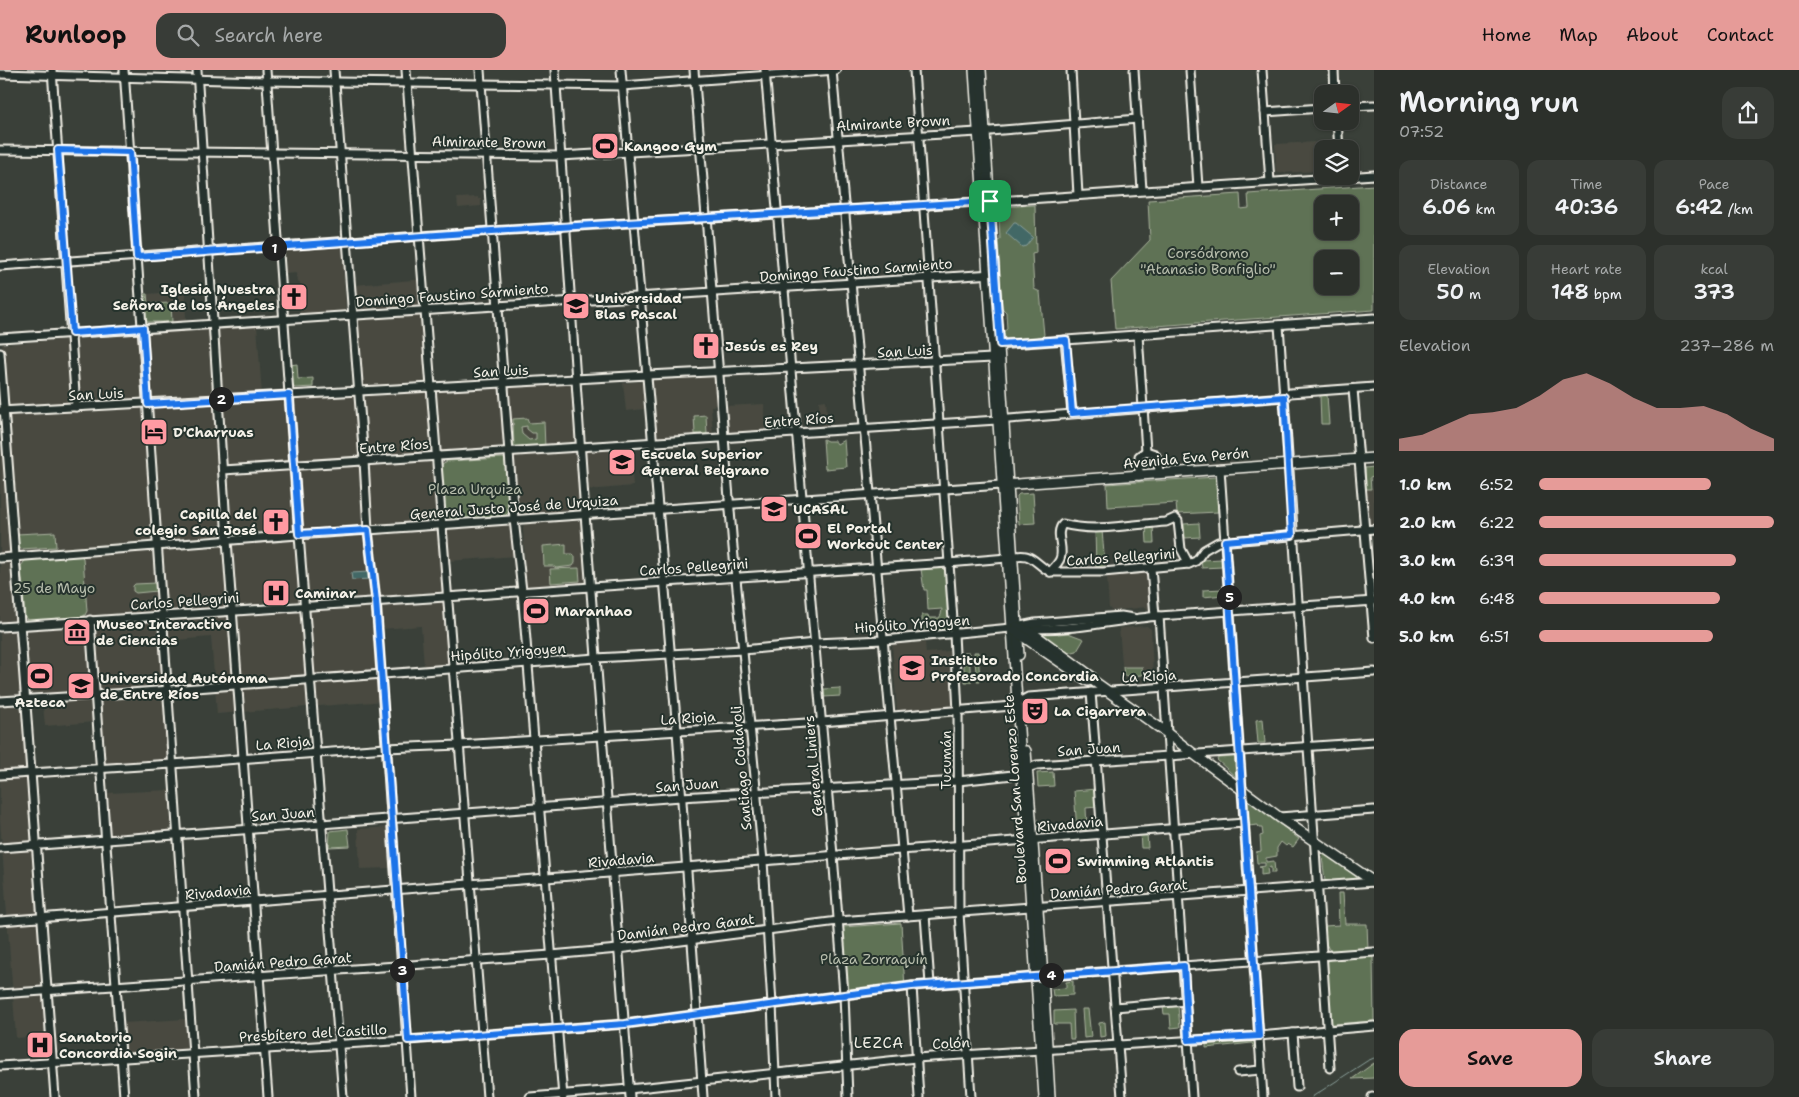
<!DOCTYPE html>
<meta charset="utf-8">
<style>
body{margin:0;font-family:"Shantell Sans",sans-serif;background:#383c37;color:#f1f3f6;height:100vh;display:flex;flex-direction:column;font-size:19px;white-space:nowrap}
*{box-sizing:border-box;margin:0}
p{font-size:16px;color:#a6a9a9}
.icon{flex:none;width:28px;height:28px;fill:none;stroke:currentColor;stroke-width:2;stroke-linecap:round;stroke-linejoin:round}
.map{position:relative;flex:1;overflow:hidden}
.panel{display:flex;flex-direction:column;background:#2c302b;width:425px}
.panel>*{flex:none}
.needle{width:32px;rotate:75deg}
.buttons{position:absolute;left:1314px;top:15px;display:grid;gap:10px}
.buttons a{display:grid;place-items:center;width:45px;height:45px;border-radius:10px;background:#2c302b;box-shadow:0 1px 4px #0004,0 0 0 1px #484b47;font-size:25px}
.pin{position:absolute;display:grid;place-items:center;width:42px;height:42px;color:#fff;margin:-21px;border-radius:10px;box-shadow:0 2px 8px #0006}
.km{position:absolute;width:25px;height:25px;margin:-12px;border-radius:50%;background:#222;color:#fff;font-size:14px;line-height:25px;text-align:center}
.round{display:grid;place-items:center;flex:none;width:52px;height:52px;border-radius:15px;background:#383c37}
.headline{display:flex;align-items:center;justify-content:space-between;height:85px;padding:0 25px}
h1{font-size:28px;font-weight:600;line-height:38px}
.figures{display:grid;grid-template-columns:repeat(3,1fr);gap:8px;height:85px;padding:5px 25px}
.figures div{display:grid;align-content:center;border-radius:12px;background:#383c37;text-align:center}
.figures b{font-size:21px;font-weight:600}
.figures small{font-size:14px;font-weight:400}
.figures p{font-size:14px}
.chart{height:140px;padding:10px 25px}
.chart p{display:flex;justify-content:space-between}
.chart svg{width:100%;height:90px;margin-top:5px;fill:#e69b98;opacity:.7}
.button{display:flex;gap:10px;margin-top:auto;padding:10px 25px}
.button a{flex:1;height:58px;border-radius:15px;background:#e69b98;color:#111;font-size:20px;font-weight:600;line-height:58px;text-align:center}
.button a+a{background:#383c37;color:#f1f3f6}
ul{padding:0 25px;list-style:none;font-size:16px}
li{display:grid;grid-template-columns:80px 60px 1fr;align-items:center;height:38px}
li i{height:12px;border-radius:6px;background:#e69b98}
header{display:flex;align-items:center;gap:30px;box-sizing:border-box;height:70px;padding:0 25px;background:#e69b98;color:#111}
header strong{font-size:24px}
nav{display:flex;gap:28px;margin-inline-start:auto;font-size:18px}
.search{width:350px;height:45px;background:#383c37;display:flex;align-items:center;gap:12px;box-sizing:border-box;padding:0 18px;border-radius:15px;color:#a6a9a9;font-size:19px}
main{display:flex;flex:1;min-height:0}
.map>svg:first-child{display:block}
</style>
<header>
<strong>Runloop</strong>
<div class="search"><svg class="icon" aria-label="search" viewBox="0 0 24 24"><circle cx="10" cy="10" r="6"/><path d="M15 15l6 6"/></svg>Search here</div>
<nav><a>Home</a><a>Map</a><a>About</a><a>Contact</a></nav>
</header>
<main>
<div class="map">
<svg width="1374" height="1027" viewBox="0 0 1374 1027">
<rect width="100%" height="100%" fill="#3a4039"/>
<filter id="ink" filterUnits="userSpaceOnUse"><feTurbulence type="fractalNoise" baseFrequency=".02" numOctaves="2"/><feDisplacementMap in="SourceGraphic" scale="10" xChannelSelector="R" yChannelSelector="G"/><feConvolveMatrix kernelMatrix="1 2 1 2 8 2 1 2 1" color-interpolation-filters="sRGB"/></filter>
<g filter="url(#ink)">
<g fill="#484a41">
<path d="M1317,72l2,29 -41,2 -2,-1 -1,-28z"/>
<path d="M478,127v2h3v7l-23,2 -1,-10z"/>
<path d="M342,177l4,64 -46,3v-7h4l-1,-4h-5l-1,-13 3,-1v-6l-3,-1 -1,-9 -10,1 -1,-23z"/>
<path d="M425,209l8,111 140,-10 8,131 -69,4 4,41 -67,5 6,74 -8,1 2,29 -25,1 -3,-40 -40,3 5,72 -169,13 -6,-77 -45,4 9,120 -76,5 -4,-44 -50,4 -2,-21 -12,1 17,330 -32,2 -16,-218v-372l9,-1 -7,-103 255,-19 5,70 99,-7 -7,-103z"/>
<path d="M185,221l1,30 -14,1 -1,-19 -23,1 -1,-10z"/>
<path d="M716,306l2,29 -7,1 2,30 -57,4 -4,-60z"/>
<path d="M642,311l2,2 2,26 -20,2 -3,-28z"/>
<path d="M826,330l2,27 -7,1 -2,-27z"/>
<path d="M764,334l2,29 -38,3 -2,-30z"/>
<path d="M630,379l3,37 -44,4 -1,-13h-3v-25z"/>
<path d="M1374,418v37h-2l-4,-2 -2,-34z"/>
<path d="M583,450l5,62 -1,2 -59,4 -2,-1 -3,-60 2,-3z"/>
<path d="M1148,502l3,1 1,37h-5l-1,-3 -34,4 -3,-3 -2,-30 2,-3z"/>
<path d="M1147,556l4,3 2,46 -28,2 -2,-2 -4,-47z"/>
<path d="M925,572l1,11 23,-2 4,56 -56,5 -5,-68z"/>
<path d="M169,720l2,39 -2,3 -56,4 -3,-2 -2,-41z"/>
<path d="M389,757l2,41 -31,1 -2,-40z"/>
<path d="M185,949l2,32 -62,4 -2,-32z"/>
</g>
<g fill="#5f7255" stroke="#aab29e" fill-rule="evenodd">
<path d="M1374,115v125l-259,19 -4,-48 39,-41 -2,-40 92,-6 1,15 8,-1 -1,-14zM1322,134h28v27h-28zM1322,189h28v27h-28z"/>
<path d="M1035,135l1,48 -4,1 2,35 6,3 4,43 -3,3 -34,2 -4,-4v-4l4,-3 -1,-17 -5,-5 -4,-66 3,-2 -1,-19 -4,-3v-7l4,-3z"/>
<path d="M143,224h4l1,10 23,-1 1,19h-27z"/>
<path d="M297,294l1,15 15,-1v9l-18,1 -3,-2 -2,-21z"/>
<path d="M1327,325l2,29h-8l-1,-28z"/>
<path d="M706,345l1,19h-12l-1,-18z"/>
<path d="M527,348l2,5 15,-1 1,26 -27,1 -4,-2 -1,-28zM527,356v3l5,4h4v6l-7,1 -7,-6 -1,-7z"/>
<path d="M823,369l4,2h8l2,3 7,-4 2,27 -21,2z"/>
<path d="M503,388l4,2 4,46 -2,6 -4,4 -52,4 -9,-8 -4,-42 2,-6 5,-3z"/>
<path d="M1374,397v9l-4,1 1,12h-5l-1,-21z"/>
<path d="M1216,407l2,35 -41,2 -1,-11 -68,4 -1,-23z"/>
<path d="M1033,423l2,30 -16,1 -2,-28 2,-2z"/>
<path d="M1199,453l1,14 -15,1 -1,-14z"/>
<path d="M1153,455l1,18h-7l-1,-17z"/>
<path d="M1095,460h7l3,36 -9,1z"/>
<path d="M55,462l1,15 -36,2 -3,-15z"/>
<path d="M566,474v10h7l2,2v7l-2,3 -17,2 -3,-2h-9l-1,-20z"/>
<path d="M79,484l4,4 4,53 -2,4 -5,3 -49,3 -4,-1 -2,-4 -4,-50 6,-8z"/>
<path d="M1222,489v8l-20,1 -1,-8z"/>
<path d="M941,497l4,4 5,61 -17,2v-6l-11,1v-14h6l1,3h10l2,-3 1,-6 -14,1 -1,-20h-3l-3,-21z"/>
<path d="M579,498l1,13 -29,2 -1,-14z"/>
<path d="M157,513v8l-21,2 -3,-2v-5l2,-2z"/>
<path d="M1223,519l1,6 -21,2v-7z"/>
<path d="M1055,561l3,3 10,-1 16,6 -7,12 -13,3 -27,-20z"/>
<path d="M974,582h4l2,29h-3z"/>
<path d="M963,583h6l2,29h-6z"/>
<path d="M1123,597h19v8l-18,1z"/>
<path d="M840,618v8l-16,1v-8z"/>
<path d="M1263,649l2,24h-7l-2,-23z"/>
<path d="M1234,687l3,1 2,22 -22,-20 1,-2z"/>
<path d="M1053,702l1,14 -16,1 -1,-14z"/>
<path d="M1096,719l1,18 -11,1 1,21 -10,1 -3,-39z"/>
<path d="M1250,731l49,38 -6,8 -5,-3 -2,2 -5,-4 -4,6v8l-11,2v4l8,-1 1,12h-4v-6l-4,1 1,6 -7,1v-7l-2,-1 6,-1v-3h-8l-1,-11 5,-1 -1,-15 3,-1 -1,-7h-3l-1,-3 -10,1 -2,-23z"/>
<path d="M348,759l2,17 -21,1 1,-16z"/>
<path d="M1140,763h7l1,15h-7z"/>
<path d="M1325,783l32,23v3l-32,2 -3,-25z"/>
<path d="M1338,823h5l2,31h22l1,26 -38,1 -4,-7 -1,-18 14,-1z"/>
<path d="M901,853l4,65 -58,4 -4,-65z"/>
<path d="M1373,887l1,64 -41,3 -3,-3 -4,-54 1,-5 4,-3z"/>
<path d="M1073,911v14l-20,1 -1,-7 14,-1v-6z"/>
<path d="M1178,936l2,21 -9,1 -1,-14h-6l-1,-7z"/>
<path d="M1082,939h6l3,28 -7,1z"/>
<path d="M1073,940l1,29h-4l-1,-15h-15v-13z"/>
<path d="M1105,952l1,14 -6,1 -1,-14z"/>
<path d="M1256,969l1,11h-2l-3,-7 -46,5v-7z"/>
<path d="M1374,993v15l-22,1z"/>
</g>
<g fill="#436866" stroke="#8a9f9a">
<path d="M1014,153h2l17,14 -7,9 -4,1 -16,-14z"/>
<path d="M369,502l1,7 -18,1 -1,-7z"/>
<path d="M1069,785v7l-17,1v-6z"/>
</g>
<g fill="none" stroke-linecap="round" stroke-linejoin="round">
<path stroke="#8a9f9a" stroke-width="1" d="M1312,1027l55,-36 7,-3"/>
<defs>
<g id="minor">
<path d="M52,0l24,337"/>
<path d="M124,0l72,1027"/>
<path d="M197,0l30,470 41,557"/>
<path d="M266,0l33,465 44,562"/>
<path d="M334,0l30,391 4,69 8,71 35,496"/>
<path d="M406,0l81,1027"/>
<path d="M480,0l34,449 8,72 41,506"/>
<path d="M555,0l30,444 45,583"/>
<path d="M621,0l56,661 26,366"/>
<path d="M694,0l39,477 30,314 9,143 4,93"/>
<path d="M765,0l68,785 11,139 4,103"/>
<path d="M832,0l76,846"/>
<path d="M914,0l40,564 4,78 1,201 12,184"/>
<path d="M1071,0l7,125"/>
<path d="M1134,0l8,120"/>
<path d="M1190,0l8,117"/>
<path d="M1262,0l8,112"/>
<path d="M1334,0l1,24"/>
<path d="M0,4l266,7 356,5 214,-16"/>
<path d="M1350,36l24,-1"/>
<path d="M1265,42l57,-4"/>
<path d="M1337,51l2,28"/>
<path d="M0,80l560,6 418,-24 160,-13"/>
<path d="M0,196l492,-35 537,-32 345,-24"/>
<path d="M1279,255l51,743"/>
<path d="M1138,265l8,116"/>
<path d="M0,268l993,-64"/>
<path d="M1065,270l7,73"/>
<path d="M995,275l379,-27"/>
<path d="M0,283l55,744"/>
<path d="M1353,319l21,249"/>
<path d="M0,341l648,-36 345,-17 4,-4"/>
<path d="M1220,399l43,628"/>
<path d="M223,400l774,-50 287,-23 6,-4 84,-6"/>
<path d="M1139,406v-20l7,-5 9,3 3,6 1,13"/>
<path d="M0,488l311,-24 690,-49"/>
<path d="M1151,498l4,48"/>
<path d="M1050,502c3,-4 8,-8 10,-13 5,-11 -6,-26 3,-35 31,9 71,0 103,-2l9,-4 3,3 3,28 8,15"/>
<path d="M1159,546l33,481"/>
<path d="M90,550l34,477"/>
<path d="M0,557l948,-64 59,-5c26,-8 25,4 43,14h53l86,-8 7,-3 8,-11 14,-8 156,-13"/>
<path d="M1023,558c46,4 91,-8 136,-12l215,-15"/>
<path d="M1091,622l31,405"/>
<path d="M0,631l130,-8 466,-35 147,-8 72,-7 69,-3 127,-12 24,-5 86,-7 12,2"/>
<path d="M0,705l172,-11 214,-16 73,-3 363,-23 190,-16 16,-9 346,-25"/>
<path d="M1279,747l95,-7"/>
<path d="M0,778l681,-51 277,-16 64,-7 6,-6 9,-3 337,-23"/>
<path d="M925,845l5,69"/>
<path d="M0,851l1244,-98"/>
<path d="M912,916l7,111"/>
<path d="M0,924l551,-39 67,-6 220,-28 536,-39"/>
<path d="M1115,937l71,-6"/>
<path d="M1293,963l4,54"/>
<path d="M0,996l408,-26 217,-16 287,-38 462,-34"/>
<path d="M1238,1002l23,-2"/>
<path d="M530,1027l99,-8 287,-31 343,-22 115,-10"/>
<path d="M1372,1027h2"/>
</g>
<g id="major">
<path d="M974,0l70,1027"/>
<path d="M981,0l38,585"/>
<path d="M1004,415l370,-27"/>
<path d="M1017,557l17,7 57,42 1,4 75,53 28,22 84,62 95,65"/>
<path d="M1015,561l73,50 4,-1"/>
<path d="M1026,681l17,225 7,121"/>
</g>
</defs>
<use href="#minor" stroke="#f4f1e8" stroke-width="11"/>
<use href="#major" stroke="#f4f1e8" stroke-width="12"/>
<use href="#minor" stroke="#26332d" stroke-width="7"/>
<use href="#major" stroke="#26332d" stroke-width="9"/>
</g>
</g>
<g fill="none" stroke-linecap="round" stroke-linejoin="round" filter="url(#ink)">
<defs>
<path id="route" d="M58,80l72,2 7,105 355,-26 498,-30 10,143 66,-4 6,73 212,-16 8,138 -67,6 34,495 -71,4 -4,-74 -272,20 -287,38 -217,16 -32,-439 -8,-71 -69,4 -10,-139 -141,9 -5,-76 -71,5z"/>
</defs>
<use href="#route" stroke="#fff" stroke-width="10"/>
<use href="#route" stroke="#1a73e8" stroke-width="6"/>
</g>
<defs>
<symbol id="stadium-square" viewBox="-11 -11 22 22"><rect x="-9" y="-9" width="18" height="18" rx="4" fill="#ff9aa2" stroke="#26332d"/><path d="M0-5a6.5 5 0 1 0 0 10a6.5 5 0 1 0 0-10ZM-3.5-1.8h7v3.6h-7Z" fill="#111"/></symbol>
<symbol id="church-square" viewBox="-11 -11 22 22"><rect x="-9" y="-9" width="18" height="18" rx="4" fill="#ff9aa2" stroke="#26332d"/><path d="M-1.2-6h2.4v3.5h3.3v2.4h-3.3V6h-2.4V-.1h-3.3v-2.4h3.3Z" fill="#111"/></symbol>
<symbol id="university-square" viewBox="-11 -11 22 22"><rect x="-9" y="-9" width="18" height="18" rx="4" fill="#ff9aa2" stroke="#26332d"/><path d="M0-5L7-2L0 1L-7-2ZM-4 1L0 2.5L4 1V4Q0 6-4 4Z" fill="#111"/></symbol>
<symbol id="hotel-square" viewBox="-11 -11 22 22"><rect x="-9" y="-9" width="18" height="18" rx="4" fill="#ff9aa2" stroke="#26332d"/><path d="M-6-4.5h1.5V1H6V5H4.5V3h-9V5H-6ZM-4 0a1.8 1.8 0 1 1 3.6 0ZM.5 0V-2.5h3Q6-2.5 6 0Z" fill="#111"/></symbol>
<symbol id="hospital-square" viewBox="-11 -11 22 22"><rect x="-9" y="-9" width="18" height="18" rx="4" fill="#ff9aa2" stroke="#26332d"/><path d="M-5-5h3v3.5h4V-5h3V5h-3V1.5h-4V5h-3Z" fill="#111"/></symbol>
<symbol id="museum-square" viewBox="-11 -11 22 22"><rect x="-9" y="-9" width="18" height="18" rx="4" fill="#ff9aa2" stroke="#26332d"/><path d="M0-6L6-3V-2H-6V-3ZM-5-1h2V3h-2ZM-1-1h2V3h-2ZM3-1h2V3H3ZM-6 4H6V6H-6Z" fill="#111"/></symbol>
<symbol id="theatre-square" viewBox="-11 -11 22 22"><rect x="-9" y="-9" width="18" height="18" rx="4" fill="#ff9aa2" stroke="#26332d"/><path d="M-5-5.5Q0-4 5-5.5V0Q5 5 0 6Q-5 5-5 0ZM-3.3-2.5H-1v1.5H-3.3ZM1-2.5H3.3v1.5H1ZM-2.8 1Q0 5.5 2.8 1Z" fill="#111"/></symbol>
</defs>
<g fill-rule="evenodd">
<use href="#stadium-square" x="589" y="60" width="32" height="32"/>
<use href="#church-square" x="278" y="211" width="32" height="32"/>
<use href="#university-square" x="560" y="220" width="32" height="32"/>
<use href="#church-square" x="690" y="260" width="32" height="32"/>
<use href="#hotel-square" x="138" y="346" width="32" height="32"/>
<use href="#university-square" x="606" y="376" width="32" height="32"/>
<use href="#university-square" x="758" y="423" width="32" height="32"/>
<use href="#church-square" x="260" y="436" width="32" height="32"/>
<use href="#stadium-square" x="792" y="450" width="32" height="32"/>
<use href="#hospital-square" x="260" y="507" width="32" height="32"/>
<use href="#stadium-square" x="520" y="525" width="32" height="32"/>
<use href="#museum-square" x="61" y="546" width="32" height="32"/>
<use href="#university-square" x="896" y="582" width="32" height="32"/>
<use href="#stadium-square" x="24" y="590" width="32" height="32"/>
<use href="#university-square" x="65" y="600" width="32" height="32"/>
<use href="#theatre-square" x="1019" y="625" width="32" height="32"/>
<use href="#stadium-square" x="1042" y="775" width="32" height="32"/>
<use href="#hospital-square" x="24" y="959" width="32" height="32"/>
</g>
<g text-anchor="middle" stroke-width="4" stroke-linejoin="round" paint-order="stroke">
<g font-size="14" fill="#f4f1e8" stroke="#26332d">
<text transform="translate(893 53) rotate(-3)" y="5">Almirante Brown</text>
<text transform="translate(489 72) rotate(1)" y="5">Almirante Brown</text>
<text transform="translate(856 200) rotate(-4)" y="5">Domingo Faustino Sarmiento</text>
<text transform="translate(452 225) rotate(-4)" y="5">Domingo Faustino Sarmiento</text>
<text transform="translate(905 281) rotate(-3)" y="5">San Luis</text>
<text transform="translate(501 301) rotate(-3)" y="5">San Luis</text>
<text transform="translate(96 324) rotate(-3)" y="5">San Luis</text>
<text transform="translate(799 350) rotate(-4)" y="5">Entre Ríos</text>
<text transform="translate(394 376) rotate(-4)" y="5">Entre Ríos</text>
<text transform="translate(1186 388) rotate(-5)" y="5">Avenida Eva Perón</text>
<text transform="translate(514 437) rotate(-4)" y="5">General Justo José de Urquiza</text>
<text transform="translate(1121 487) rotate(-4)" y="5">Carlos Pellegrini</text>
<text transform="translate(694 497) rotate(-4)" y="5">Carlos Pellegrini</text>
<text transform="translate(185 531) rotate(-4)" y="5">Carlos Pellegrini</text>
<text transform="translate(912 554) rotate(-4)" y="5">Hipólito Yrigoyen</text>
<text transform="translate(508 582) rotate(-4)" y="5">Hipólito Yrigoyen</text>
<text transform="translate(1149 606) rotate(-3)" y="5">La Rioja</text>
<text transform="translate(688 648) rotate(-4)" y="5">La Rioja</text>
<text transform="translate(283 673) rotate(-5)" y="5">La Rioja</text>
<text transform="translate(1089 679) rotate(-4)" y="5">San Juan</text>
<text transform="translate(946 690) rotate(-90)" y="5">Tucumán</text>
<text transform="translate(813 696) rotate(-95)" y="5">General Liniers</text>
<text transform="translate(741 698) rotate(-95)" y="5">Santiago Coldaroli</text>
<text transform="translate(687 715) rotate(-4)" y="5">San Juan</text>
<text transform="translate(1015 719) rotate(-94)" y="5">Boulevard San Lorenzo Este</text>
<text transform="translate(283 744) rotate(-4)" y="5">San Juan</text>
<text transform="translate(1070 754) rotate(-5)" y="5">Rivadavia</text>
<text transform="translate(621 790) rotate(-5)" y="5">Rivadavia</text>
<text transform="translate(1119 819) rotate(-4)" y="5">Damián Pedro Garat</text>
<text transform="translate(218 822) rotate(-5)" y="5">Rivadavia</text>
<text transform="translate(686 857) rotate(-7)" y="5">Damián Pedro Garat</text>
<text transform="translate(283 892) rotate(-4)" y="5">Damián Pedro Garat</text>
<text transform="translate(313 963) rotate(-3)" y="5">Presbítero del Castillo</text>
<text transform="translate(951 973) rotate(-3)" y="5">Colón</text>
</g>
<g font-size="14" font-weight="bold" fill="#f4f1e8" stroke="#26332d" text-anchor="start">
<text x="624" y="81">Kangoo Gym</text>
<text x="275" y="224" text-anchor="end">Iglesia Nuestra<tspan x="275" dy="16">Señora de los Ángeles</tspan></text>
<text x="595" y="233">Universidad<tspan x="595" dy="16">Blas Pascal</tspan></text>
<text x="725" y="281">Jesús es Rey</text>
<text x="173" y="367">D'Charruas</text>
<text x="641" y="389">Escuela Superior<tspan x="641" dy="16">General Belgrano</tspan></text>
<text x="793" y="444">UCASAL</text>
<text x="257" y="449" text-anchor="end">Capilla del<tspan x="257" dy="16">colegio San José</tspan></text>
<text x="827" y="463">El Portal<tspan x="827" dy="16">Workout Center</tspan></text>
<text x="295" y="528">Caminar</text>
<text x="555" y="546">Maranhao</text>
<text x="96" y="559">Museo Interactivo<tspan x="96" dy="16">de Ciencias</tspan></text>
<text x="931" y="595">Instituto<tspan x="931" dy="16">Profesorado Concordia</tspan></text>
<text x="100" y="613">Universidad Autónoma<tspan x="100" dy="16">de Entre Ríos</tspan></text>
<text x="40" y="637" text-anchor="middle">Azteca</text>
<text x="1054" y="646">La Cigarrera</text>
<text x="1077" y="796">Swimming Atlantis</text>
<text x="59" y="972">Sanatorio<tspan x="59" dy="16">Concordia Sogin</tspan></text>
</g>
<g font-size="14" fill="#b8bead" stroke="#26332d">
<text x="1208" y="188">Corsódromo<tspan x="1208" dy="16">"Atanasio Bonfiglio"</tspan></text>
<text x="475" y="424">Plaza Urquiza</text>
<text x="54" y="523">25 de Mayo</text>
<text x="874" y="894">Plaza Zorraquín</text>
</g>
<g font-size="15" letter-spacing="1" fill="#f4f1e8" stroke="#26332d">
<text x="879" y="978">LEZCA</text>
</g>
</g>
</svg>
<div class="buttons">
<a><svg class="needle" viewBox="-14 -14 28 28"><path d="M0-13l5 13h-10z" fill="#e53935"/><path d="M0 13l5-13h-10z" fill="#a6a9a9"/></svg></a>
<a><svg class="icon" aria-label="layers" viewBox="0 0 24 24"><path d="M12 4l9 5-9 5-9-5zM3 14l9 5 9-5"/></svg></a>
<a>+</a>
<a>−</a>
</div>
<div class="pin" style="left:990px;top:131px;background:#1e9e55"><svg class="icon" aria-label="arrive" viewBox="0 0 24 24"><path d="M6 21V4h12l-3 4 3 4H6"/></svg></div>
<b class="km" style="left:274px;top:178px">1</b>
<b class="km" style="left:221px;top:329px">2</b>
<b class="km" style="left:402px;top:900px">3</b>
<b class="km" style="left:1051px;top:905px">4</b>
<b class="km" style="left:1229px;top:527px">5</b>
</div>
<section class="panel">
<div class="headline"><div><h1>Morning run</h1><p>07:52</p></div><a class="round"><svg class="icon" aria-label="share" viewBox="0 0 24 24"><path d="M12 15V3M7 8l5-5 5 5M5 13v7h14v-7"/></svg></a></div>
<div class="figures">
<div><p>Distance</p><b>6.06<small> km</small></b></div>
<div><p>Time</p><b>40:36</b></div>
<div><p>Pace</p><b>6:42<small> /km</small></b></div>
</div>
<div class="figures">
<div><p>Elevation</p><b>50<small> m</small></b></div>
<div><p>Heart rate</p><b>148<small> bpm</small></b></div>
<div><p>kcal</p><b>373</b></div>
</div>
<div class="chart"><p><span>Elevation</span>237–286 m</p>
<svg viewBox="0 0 160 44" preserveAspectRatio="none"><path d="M0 44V38L10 36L20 31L30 26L40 25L50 23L60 17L70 9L80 6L90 11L100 18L110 23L120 23L130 22L140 26L150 33L160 38V44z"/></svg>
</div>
<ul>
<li><b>1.0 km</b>6:52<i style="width:73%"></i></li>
<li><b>2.0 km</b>6:22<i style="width:100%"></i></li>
<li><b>3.0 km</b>6:39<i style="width:84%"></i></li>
<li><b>4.0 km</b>6:48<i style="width:77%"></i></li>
<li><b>5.0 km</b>6:51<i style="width:74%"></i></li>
</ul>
<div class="button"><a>Save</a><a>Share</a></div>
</section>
</main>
